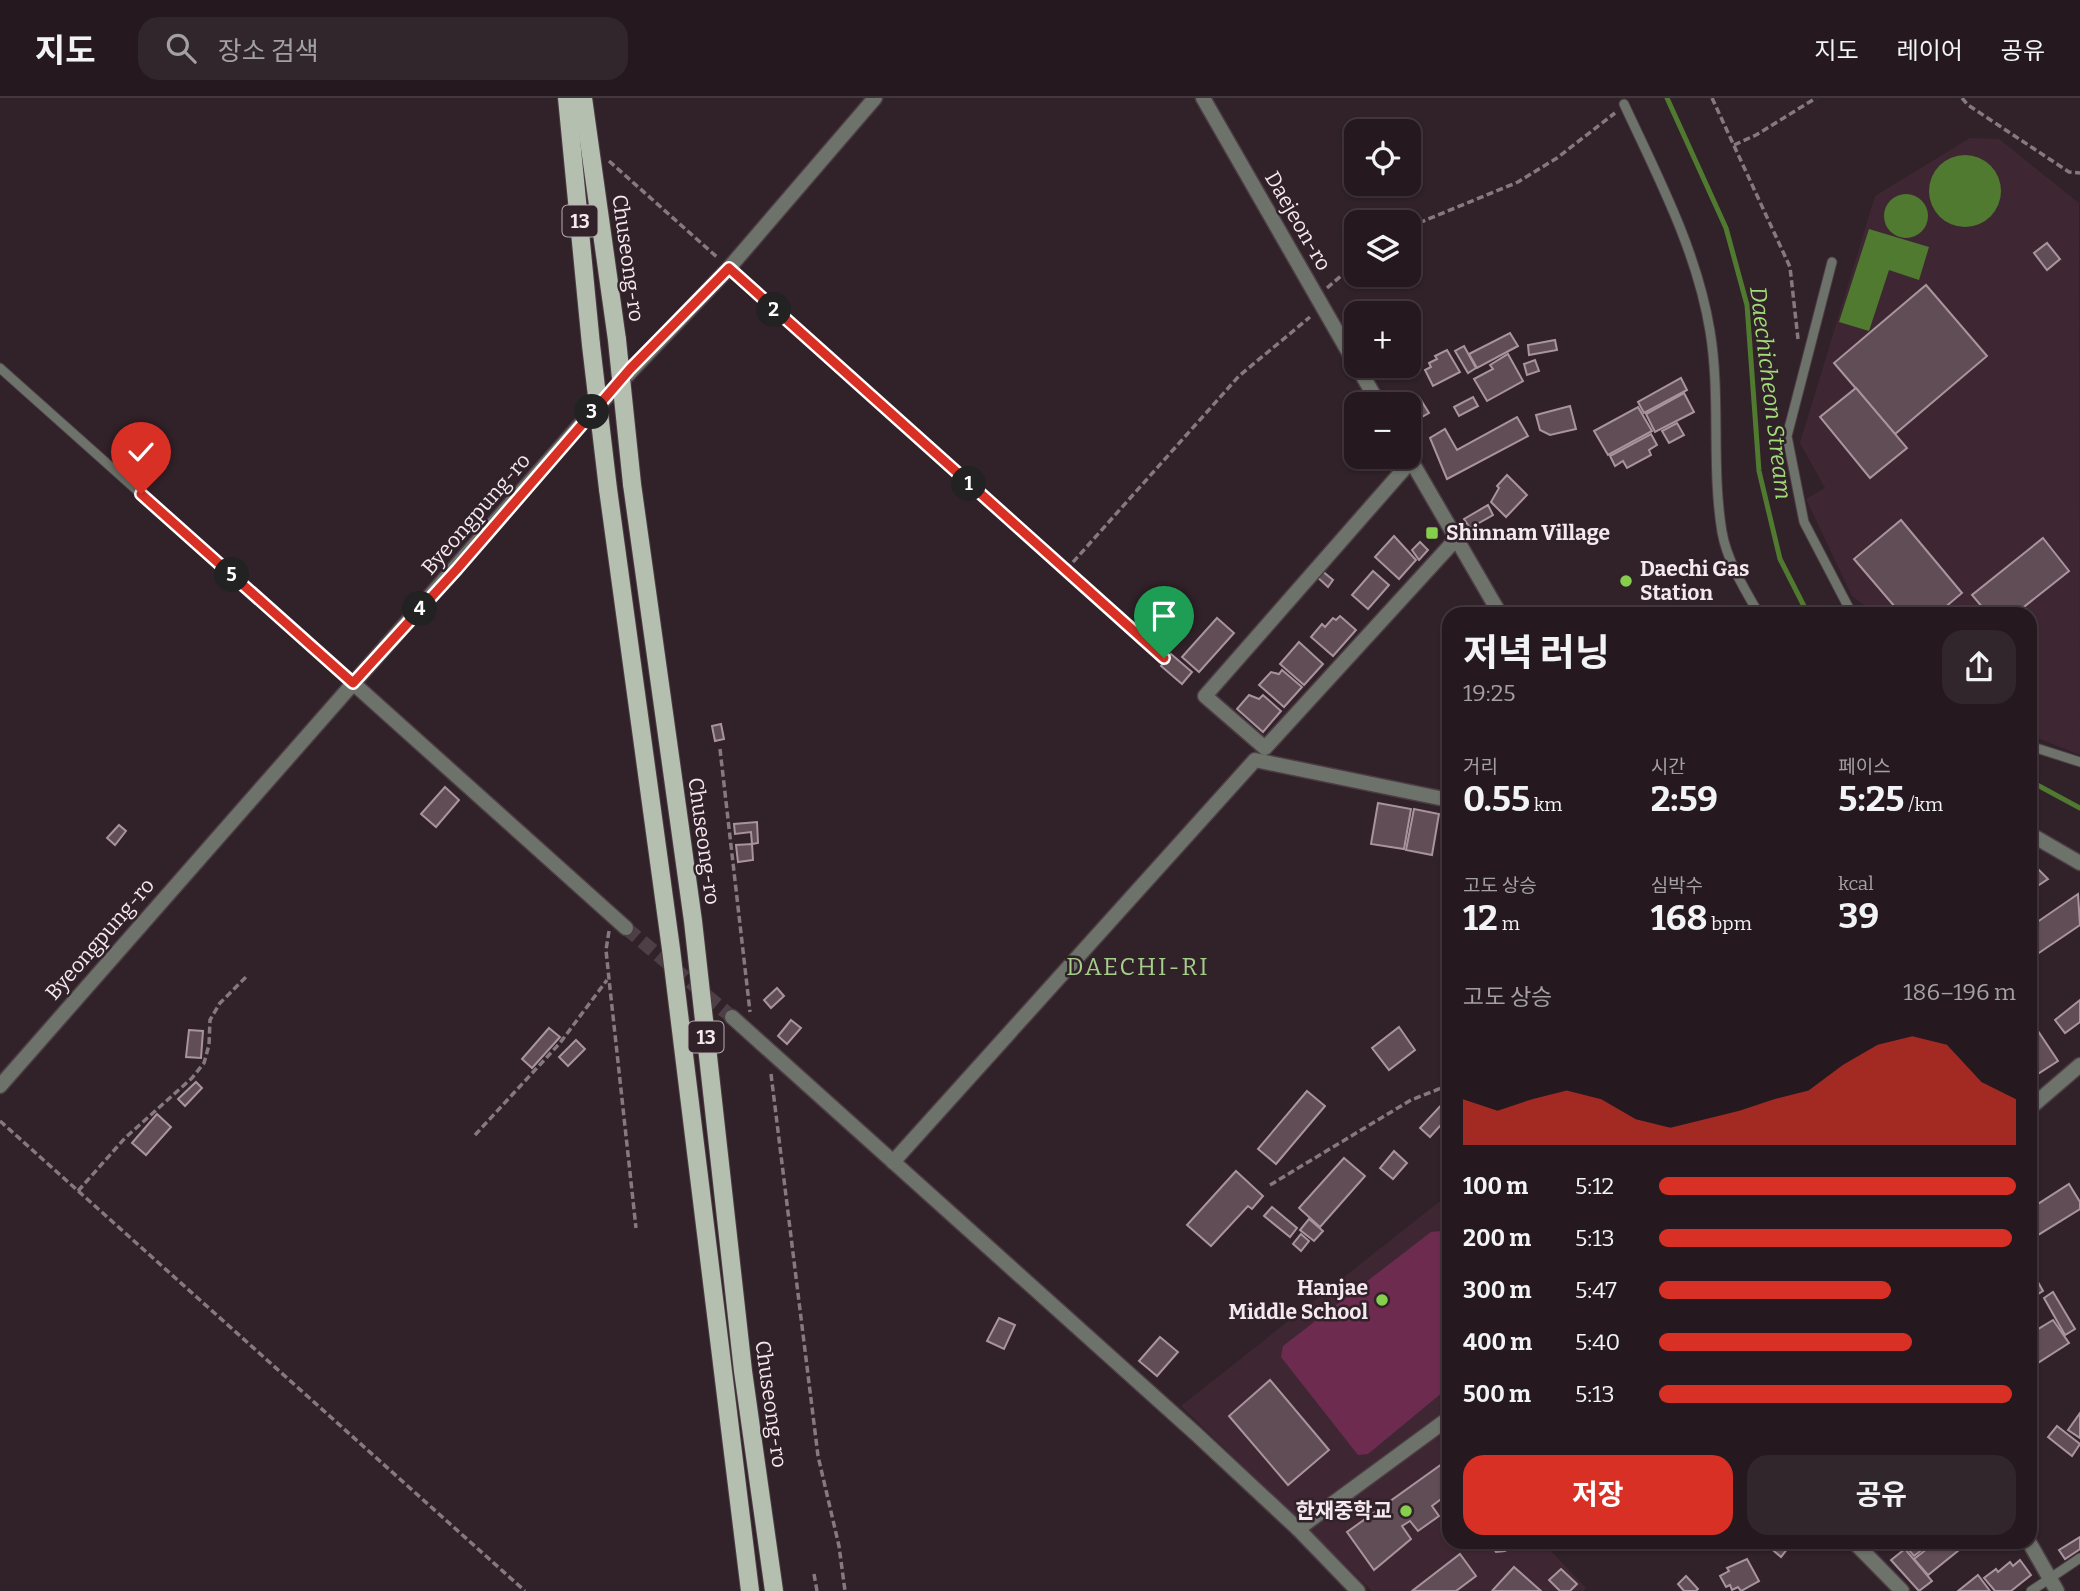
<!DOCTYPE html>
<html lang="ko">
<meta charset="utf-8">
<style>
body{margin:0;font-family:Bitter,"Noto Sans KR",serif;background:#31262c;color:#f1f3f6;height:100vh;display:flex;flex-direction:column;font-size:26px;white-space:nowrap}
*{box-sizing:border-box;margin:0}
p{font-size:23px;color:#a3a0a4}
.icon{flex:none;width:38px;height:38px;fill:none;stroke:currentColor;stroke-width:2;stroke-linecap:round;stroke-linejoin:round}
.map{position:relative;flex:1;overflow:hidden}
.side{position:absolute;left:1442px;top:509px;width:595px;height:942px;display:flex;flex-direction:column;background:#25191f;border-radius:21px;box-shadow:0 2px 5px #0004,0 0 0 2px #42383d}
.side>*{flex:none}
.fabs{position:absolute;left:1344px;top:21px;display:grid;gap:14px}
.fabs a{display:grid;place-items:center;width:77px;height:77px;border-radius:14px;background:#25191f;box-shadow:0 2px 5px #0004,0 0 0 2px #42383d;font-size:35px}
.pin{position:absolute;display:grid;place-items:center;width:60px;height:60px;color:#fff;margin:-72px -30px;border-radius:50% 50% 50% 0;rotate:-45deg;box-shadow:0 0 7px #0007}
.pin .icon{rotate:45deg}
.km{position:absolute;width:35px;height:35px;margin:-18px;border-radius:50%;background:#222;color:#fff;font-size:19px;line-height:35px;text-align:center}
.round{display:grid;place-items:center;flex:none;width:74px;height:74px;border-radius:21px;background:#31262c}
.headline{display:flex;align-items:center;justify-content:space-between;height:119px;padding:0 21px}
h1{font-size:38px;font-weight:700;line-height:52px}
.metrics{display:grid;grid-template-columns:repeat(3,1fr);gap:10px;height:119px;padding:7px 21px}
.metrics div{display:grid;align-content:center}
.metrics b{font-size:35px;font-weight:700}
.metrics small{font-size:19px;font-weight:400}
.metrics p{font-size:19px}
.chart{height:196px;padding:14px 21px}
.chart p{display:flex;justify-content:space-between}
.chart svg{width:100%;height:126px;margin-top:7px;fill:#d93025;opacity:.7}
.action{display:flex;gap:14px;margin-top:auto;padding:14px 21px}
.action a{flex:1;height:80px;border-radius:21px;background:#d93025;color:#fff;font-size:28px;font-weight:700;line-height:80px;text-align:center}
.action a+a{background:#31262c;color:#f1f3f6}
ul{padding:0 21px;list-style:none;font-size:23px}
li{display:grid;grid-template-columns:112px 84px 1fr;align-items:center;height:52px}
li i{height:18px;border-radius:9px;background:#d93025}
header{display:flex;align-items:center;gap:42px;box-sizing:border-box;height:98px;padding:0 35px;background:#25191f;border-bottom:2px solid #42383d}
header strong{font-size:33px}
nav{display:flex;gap:38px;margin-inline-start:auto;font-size:24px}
.search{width:490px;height:63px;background:#31262c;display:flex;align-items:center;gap:18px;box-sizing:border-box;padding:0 24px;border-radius:21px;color:#a3a0a4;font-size:26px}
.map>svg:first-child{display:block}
</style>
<header>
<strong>지도</strong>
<div class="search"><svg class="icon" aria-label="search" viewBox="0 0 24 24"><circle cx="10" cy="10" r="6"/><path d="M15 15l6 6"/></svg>장소 검색</div>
<nav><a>지도</a><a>레이어</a><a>공유</a></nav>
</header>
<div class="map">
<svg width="2080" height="1493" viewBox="0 0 2080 1493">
<rect width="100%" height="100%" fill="#312129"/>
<g fill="#3e2733">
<path d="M1970,40l29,1 80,64 1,552 -50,-20v-121h-154l-24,-18 -46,-97 19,-11 -25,-45 75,-247z"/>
<path d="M1449,1096v348h109l-9,7 37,39 -2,3h-212l-191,-185z"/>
</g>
<path fill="#6d2b50" d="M1441,1133l8,11v145l-81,67 -10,1 -77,-98 2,-11 148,-114z"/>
<g fill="#507a30">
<circle cx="1965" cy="93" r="36"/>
<circle cx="1906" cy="118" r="22"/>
<path d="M1869,131l60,18 -10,33 -30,-10 -20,61 -30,-9z"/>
</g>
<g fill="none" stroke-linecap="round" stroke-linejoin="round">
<g stroke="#507a30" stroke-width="5">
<path d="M1667,0l59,130 21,77 12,166 21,88 28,55"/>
<path d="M2030,683l50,27"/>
</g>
</g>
<g fill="#604d56" stroke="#a9949e" stroke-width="2">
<path d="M2047,145l13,16 -13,11 -13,-17z"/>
<path d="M1926,187l61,71 -92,78 -61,-71z"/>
<path d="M1510,235l8,13 -41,22 -8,-14z"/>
<path d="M1555,242l2,10 -28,5 -1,-10z"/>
<path d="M1464,248l12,22 -8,5 -13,-22z"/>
<path d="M1447,252l13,22 -27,14 -8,-16 6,-3 -2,-4 8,-4 -2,-3z"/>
<path d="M1508,256l15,27 -36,20 -13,-22 19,-10 -3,-4z"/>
<path d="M1535,262l4,11 -12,4 -3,-11z"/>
<path d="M1681,280l6,12 -43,23 -6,-11z"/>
<path d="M1856,290l51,60 -37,30 -50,-61z"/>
<path d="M1684,295l10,19 -39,20 -9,-18z"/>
<path d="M1419,299l10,16 -16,9 -6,-18z"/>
<path d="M1473,299l5,9 -19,10 -5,-9z"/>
<path d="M1570,308l6,23 -26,6 -10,-5 -4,-15z"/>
<path d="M1638,309l14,24 -44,24 -14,-24z"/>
<path d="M1517,319l11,19 -81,43 -17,-41 15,-9 12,21z"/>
<path d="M1677,325l7,12 -15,8 -7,-12z"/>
<path d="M1651,336l6,11 -8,5 2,5 -24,13 -4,-7 -8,5 -5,-10z"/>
<path d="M1507,377l20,20 -21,22 -15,-15 8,-14 -2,-2z"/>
<path d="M1488,407l5,10 -23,13 -6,-9z"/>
<path d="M1901,422l61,73 -25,21h-36l-47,-55z"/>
<path d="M1394,438l22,24 -17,19 -24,-22z"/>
<path d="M2043,440l26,33 -54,43h-27l-16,-19z"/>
<path d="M1420,444l8,8 -9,10 -7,-10z"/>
<path d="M1321,472l12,10 -5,7 -12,-11z"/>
<path d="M1373,473l16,14 -21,24 -16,-14z"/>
<path d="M1340,518l16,14 -23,26 -22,-19 11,-13 3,3 8,-9 3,2z"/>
<path d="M1217,520l17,15 -35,39 -17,-15z"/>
<path d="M1299,544l24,22 -19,21 -24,-21z"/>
<path d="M1171,556l21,18 -10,12 -21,-18z"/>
<path d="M1282,572l20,17 -18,20 -25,-22 12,-13 8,2z"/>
<path d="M1249,597l10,4 4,-4 18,16 -18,21 -26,-23z"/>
<path d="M721,626l3,15 -9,2 -3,-15z"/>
<path d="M445,689l14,13 -23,27 -15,-13z"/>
<path d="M1378,705l33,6 -7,40 -33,-5z"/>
<path d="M1414,711l25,5 -7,41 -26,-5z"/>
<path d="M1444,711h5v53l-8,-1z"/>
<path d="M757,724l1,21 -6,1 -1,-12 -16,2 -1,-10z"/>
<path d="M119,727l7,6 -11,14 -8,-7z"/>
<path d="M752,746l1,16 -15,2 -2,-17z"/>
<path d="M2034,767l14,14 -18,12v-24z"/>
<path d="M2078,796l2,31 -50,34v-32z"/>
<path d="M777,890l7,8 -13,12 -7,-8z"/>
<path d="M2080,902v22l-15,11 -10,-13z"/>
<path d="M2030,921l28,42 -28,18z"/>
<path d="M791,922l10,8 -14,16 -9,-8z"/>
<path d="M1399,929l16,23 -26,20 -17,-22z"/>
<path d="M549,930l11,9 -28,31 -10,-9z"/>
<path d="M189,932l14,1 -2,27 -15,-1z"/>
<path d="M576,942l9,9 -17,17 -9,-9z"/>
<path d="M196,984l6,6 -17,18 -7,-7z"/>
<path d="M1307,993l18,15 -49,58 -18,-15z"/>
<path d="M1444,1004l5,4v10l-19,21 -10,-9z"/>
<path d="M157,1016l14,13 -25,28 -14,-12z"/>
<path d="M1394,1053l13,12 -14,16 -13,-11z"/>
<path d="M1344,1060l21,18 -45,51 -21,-19z"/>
<path d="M1236,1073l27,25 -11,13 -4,-3 -37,40 -24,-21z"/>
<path d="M2069,1086l11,18v7l-50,31v-31z"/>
<path d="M1272,1109l25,21 -7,9 -26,-21z"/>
<path d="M1309,1121l14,12 -9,10 -14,-11z"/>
<path d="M1301,1136l8,7 -8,10 -8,-7z"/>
<path d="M2030,1170l13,23 -13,8z"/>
<path d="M2053,1194l22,37 -10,6 -21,-37z"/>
<path d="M999,1220l16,7 -11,24 -17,-8z"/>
<path d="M2053,1222l16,23 -39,25v-34z"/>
<path d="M1160,1239l18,15 -21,24 -18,-15z"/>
<path d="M1270,1282l59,70 -41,35 -59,-69z"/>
<path d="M2080,1315v25l-12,-8z"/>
<path d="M2057,1328l23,18 -8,12 -24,-19z"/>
<path d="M1449,1361v34l-17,13 7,10 -21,15 -8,-10 -8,5 9,13 -37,31 -27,-38z"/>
<path d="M2080,1439v12l-15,10 -6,-9z"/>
<path d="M1489,1444h29l-13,9 -9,1z"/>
<path d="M1771,1444h18l2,2 -10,13 -13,-11z"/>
<path d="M1918,1444h14l-18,14 -6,-7z"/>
<path d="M1936,1444h33l-41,33 -14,-16z"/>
<path d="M1905,1451l27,32 -13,10 -28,-31z"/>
<path d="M1460,1456l16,22 -20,15h-44z"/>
<path d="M1747,1461l12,22 -18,10 -3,-4 -6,3 -2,-5 -4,2 -6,-11 9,-5 -2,-3z"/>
<path d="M2020,1462l11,15 -20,16h-16l-11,-13 12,-9 2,3 12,-10 3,4z"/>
<path d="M1514,1469l27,24h-49z"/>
<path d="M1561,1471l16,15 -7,7h-10l-11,-11z"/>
<path d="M1978,1477l12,16h-32z"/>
<path d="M1686,1478l12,13 -2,2h-12l-6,-7z"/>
</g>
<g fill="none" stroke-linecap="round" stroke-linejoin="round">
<path stroke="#4e3f47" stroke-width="14" stroke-dasharray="14 7" stroke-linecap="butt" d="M626,830l106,89"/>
<defs>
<g id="service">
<path d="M1624,6c34,73 73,147 86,227 11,66 1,135 12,201 5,29 23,58 37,82"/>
<path d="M1832,164l-45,174 17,86 48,92"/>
<path d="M0,270l353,315"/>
<path d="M2030,648l50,16"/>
<path d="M2031,1493l49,-33"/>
</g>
<g id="minor">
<path d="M1411,363l-206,235 60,52 192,-210"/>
<path d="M353,585l273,245"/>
<path d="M2030,736l50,29"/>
<path d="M732,919l463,416 103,96 60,62"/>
<path d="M2030,1010l50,-43"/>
<path d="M893,1064l362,-402 194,40"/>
<path d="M1298,1431l151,-111"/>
<path d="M1854,1444l48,49"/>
</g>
<g id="tertiary">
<path d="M1203,0l153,267"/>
<path d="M1357,268l22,38"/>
<path d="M1409,359l91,157"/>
<path d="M0,988l579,-660 150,-158 146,-170"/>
<path d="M2029,1444l28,49"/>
</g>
<g id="primary">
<path d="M567,0l24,247"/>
<path d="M583,0l34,242"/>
<path d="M632,386l61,437 50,450 31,220"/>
<path d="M608,391l63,460 79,642"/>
</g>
</defs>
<use href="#service" stroke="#4c3d45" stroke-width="11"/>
<use href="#minor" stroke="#4c3d45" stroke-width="17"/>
<use href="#tertiary" stroke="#4c3d45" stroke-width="17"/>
<use href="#primary" stroke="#4c3d45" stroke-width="20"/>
<g stroke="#86787f" stroke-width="3.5" stroke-dasharray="7 3.5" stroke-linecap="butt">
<path d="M1712,0l78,169 8,72"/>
<path d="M1962,0l6,7 101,67 11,1"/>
<path d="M1734,47l22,-10 60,-37"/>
<path d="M609,63l109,97"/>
<path d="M1409,129l109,-45 39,-24 58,-45"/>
<path d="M739,179l425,381"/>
<path d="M1327,190l29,-25"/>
<path d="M1066,472l173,-194 71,-59"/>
<path d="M720,651l30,263"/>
<path d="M609,833l-3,19 3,29 27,249"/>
<path d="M771,976l47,382 21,90 6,45"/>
<path d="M0,1023l525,470"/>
<path d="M475,1037l85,-92 47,-63"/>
<path d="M1270,1087l141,-85 38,-15"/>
<path d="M78,1093l47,-53 67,-60 12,-15 5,-18 1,-25 10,-17 28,-28"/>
<path d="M814,1476l3,17"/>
</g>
<use href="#service" stroke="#6d726a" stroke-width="9"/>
<use href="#minor" stroke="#6d726a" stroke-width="14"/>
<use href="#tertiary" stroke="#6d726a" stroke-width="14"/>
<use href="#primary" stroke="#b5bfaf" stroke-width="18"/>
<defs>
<g id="primary-bridge">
<path d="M617,242l15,144"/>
<path d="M591,247l17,144"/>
</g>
</defs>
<use href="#primary-bridge" stroke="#4c3d45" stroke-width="20" stroke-linecap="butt"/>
<use href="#primary-bridge" stroke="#b5bfaf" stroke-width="18"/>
</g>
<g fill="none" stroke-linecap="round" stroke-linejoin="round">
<defs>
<path id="route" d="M141,396l212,189 104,-114 173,-200 99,-101 435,390"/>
</defs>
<use href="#route" stroke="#fff" stroke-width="14"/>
<use href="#route" stroke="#d93025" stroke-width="9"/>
</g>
<g fill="#86cf4c" stroke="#312129" stroke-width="2.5">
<rect x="1425" y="428" width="14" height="14" rx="3.5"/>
<circle cx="1626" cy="483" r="7"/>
<circle cx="1382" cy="1202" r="7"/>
<circle cx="1406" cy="1413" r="7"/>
</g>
<g text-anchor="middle" stroke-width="5" stroke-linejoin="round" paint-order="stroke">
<g fill="#312129" stroke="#baadb3" stroke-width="2">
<rect x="562.5" y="107.5" width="35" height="31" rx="5"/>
<rect x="688.5" y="923.5" width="35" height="31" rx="5"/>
</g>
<g font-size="19" font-weight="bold" fill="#f4e9ee">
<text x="580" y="130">13</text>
<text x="706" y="946">13</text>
</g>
<g font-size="21" fill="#f4e9ee" stroke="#312129">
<text transform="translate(1298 123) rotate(60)" y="7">Daejeon-ro</text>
<text transform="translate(628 160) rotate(82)" y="7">Chuseong-ro</text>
<text transform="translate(476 416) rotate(-49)" y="7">Byeongpung-ro</text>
<text transform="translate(704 743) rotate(82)" y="7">Chuseong-ro</text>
<text transform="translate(100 841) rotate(-49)" y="7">Byeongpung-ro</text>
<text transform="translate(771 1306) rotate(82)" y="7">Chuseong-ro</text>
</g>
<g font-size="21" font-weight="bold" fill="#f4e9ee" stroke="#312129" text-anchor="start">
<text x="1446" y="442">Shinnam Village</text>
<text x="1640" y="478">Daechi Gas<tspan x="1640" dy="24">Station</tspan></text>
<text x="1368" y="1197" text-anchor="end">Hanjae<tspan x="1368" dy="24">Middle School</tspan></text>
<text x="1392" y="1420" text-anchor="end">한재중학교</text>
</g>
<g font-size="23" font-style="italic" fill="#a1dc79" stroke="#312129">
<text transform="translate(1771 295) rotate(83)" y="8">Daechicheon Stream</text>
</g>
<g font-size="24" letter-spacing="2" fill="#a5ce8b" stroke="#312129">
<text x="1138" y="877">DAECHI-RI</text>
</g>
</g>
</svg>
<div class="fabs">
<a><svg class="icon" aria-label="locate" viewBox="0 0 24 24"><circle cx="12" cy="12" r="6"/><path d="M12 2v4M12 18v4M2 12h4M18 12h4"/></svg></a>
<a><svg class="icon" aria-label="layers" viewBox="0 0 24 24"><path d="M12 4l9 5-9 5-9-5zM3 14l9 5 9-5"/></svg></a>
<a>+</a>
<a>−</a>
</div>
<div class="pin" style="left:1164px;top:560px;background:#1e9e55"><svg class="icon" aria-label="arrive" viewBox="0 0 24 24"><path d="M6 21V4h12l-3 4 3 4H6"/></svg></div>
<div class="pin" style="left:141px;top:396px;background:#d93025"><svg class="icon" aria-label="check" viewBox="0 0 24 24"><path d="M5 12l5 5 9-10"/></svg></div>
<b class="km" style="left:969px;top:386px">1</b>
<b class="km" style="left:774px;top:212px">2</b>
<b class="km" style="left:592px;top:314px">3</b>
<b class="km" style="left:420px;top:511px">4</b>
<b class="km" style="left:232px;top:477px">5</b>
<section class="side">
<div class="headline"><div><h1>저녁 러닝</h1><p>19:25</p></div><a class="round"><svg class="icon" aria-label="share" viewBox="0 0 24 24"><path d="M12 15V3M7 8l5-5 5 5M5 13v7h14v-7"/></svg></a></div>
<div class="metrics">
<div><p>거리</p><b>0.55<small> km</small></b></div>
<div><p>시간</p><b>2:59</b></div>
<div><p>페이스</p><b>5:25<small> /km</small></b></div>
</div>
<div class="metrics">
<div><p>고도 상승</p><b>12<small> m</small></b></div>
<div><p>심박수</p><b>168<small> bpm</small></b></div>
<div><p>kcal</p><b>39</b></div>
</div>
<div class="chart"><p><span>고도 상승</span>186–196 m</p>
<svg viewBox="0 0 160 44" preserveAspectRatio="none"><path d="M0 44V28L10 32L20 28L30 25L40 28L50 35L60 38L70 35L80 32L90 28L100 25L110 16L120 9L130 6L140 9L150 22L160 28V44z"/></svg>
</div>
<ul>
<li><b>100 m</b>5:12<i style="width:100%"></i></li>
<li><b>200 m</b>5:13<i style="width:99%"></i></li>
<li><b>300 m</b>5:47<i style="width:65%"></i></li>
<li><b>400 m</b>5:40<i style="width:71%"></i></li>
<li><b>500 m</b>5:13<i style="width:99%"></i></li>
</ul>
<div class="action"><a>저장</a><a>공유</a></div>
</section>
</div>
